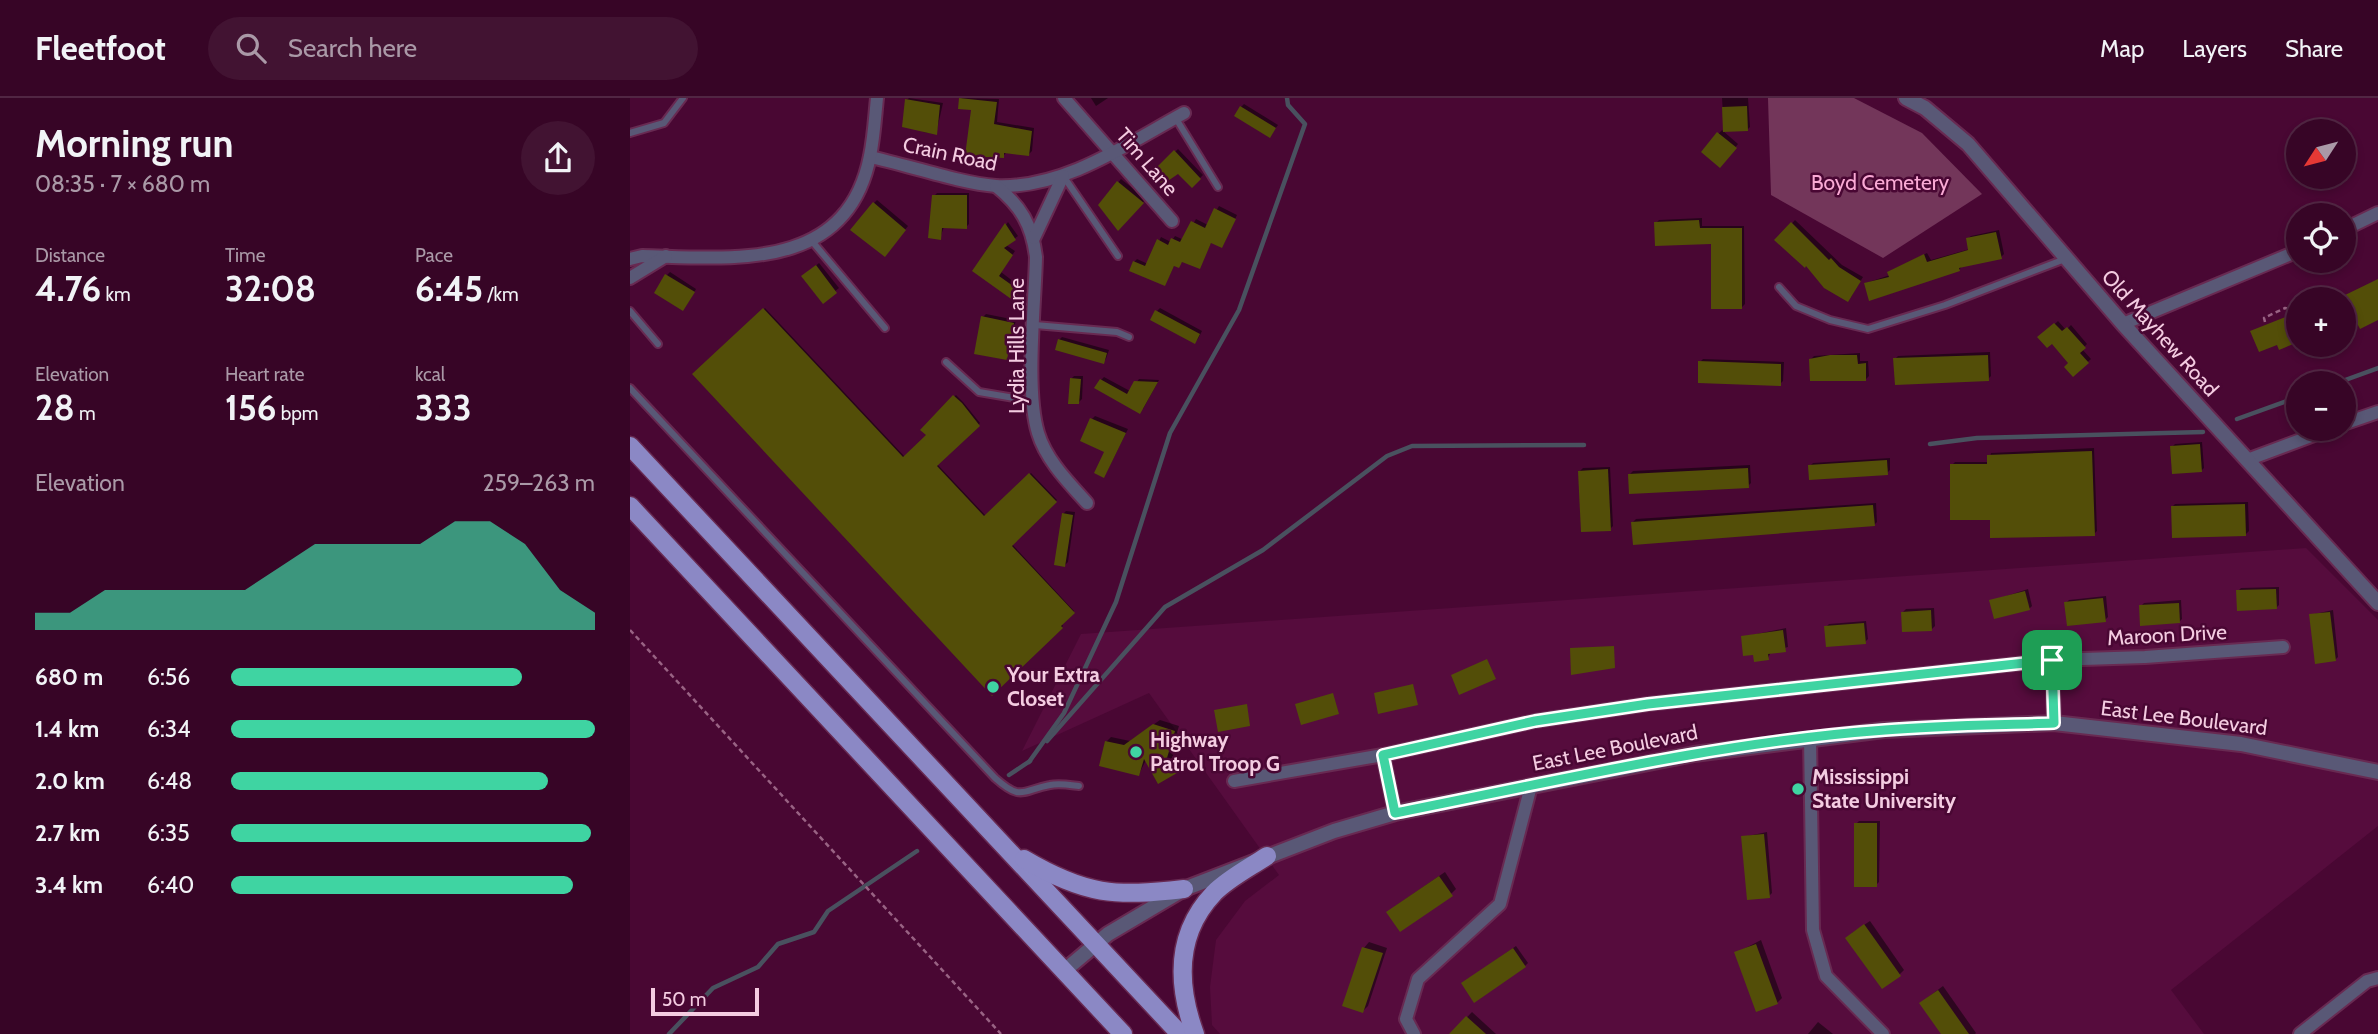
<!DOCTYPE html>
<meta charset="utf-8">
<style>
body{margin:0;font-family:Cabin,sans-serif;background:#421332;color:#f1f3f6;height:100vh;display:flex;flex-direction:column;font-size:26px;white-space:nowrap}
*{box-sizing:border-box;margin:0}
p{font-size:23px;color:#aa99a7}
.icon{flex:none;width:38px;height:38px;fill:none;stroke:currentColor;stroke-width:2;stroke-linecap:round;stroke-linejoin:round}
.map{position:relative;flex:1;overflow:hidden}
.drawer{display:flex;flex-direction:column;background:#370526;width:630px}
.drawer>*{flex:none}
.needle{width:46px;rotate:234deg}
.fabs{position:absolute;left:1656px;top:21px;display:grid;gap:14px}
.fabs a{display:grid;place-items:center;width:70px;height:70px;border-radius:50%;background:#370526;box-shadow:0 4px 10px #0003,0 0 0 2px #512643;font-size:35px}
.scale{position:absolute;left:21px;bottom:18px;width:108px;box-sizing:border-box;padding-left:7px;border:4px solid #f4cce1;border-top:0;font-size:19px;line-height:24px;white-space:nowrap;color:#f4cce1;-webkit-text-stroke:5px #490733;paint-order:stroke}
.pin{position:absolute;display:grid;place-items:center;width:60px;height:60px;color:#fff;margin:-30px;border-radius:14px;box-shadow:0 4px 10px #0006}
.round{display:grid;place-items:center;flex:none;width:74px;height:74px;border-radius:37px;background:#421332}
.head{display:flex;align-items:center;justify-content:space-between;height:119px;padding:0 35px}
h1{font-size:38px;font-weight:700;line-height:52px}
.figures{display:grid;grid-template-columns:repeat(3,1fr);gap:10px;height:119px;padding:7px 35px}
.figures div{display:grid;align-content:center}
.figures b{font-size:35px;font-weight:700}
.figures small{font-size:19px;font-weight:400}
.figures p{font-size:19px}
.chart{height:196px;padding:14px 35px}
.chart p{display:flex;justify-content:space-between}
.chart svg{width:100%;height:126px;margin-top:7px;fill:#3fd4a2;opacity:.7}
ul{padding:0 35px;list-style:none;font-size:23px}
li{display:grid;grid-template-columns:112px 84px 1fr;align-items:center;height:52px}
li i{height:18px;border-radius:9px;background:#3fd4a2}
header{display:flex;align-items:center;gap:42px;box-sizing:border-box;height:98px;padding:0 35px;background:#370526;border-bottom:2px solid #512643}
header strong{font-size:33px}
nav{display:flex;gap:38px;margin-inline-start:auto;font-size:24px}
.search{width:490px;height:63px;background:#421332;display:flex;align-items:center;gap:18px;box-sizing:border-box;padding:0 24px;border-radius:38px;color:#aa99a7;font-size:26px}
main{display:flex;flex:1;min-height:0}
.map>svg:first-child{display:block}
</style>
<header>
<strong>Fleetfoot</strong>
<div class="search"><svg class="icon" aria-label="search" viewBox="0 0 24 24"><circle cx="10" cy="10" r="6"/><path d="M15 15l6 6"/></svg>Search here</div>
<nav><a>Map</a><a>Layers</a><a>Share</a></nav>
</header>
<main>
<section class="drawer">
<div class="head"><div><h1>Morning run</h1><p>08:35 · 7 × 680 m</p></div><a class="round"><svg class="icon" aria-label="share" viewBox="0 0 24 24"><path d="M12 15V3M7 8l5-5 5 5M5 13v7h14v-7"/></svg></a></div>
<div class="figures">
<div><p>Distance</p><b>4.76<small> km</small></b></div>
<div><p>Time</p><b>32:08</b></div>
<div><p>Pace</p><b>6:45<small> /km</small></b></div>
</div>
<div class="figures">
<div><p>Elevation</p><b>28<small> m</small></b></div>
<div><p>Heart rate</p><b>156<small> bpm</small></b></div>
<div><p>kcal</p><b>333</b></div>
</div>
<div class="chart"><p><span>Elevation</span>259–263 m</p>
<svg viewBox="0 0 160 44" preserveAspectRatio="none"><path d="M0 44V38L10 38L20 30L30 30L40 30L50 30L60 30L70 22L80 14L90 14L100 14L110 14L120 6L130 6L140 14L150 30L160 38V44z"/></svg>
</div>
<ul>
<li><b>680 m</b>6:56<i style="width:80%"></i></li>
<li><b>1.4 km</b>6:34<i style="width:100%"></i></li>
<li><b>2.0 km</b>6:48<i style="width:87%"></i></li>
<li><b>2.7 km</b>6:35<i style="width:99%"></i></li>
<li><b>3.4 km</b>6:40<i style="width:94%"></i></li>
</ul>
</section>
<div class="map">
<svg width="1748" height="936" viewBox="0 0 1748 936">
<rect width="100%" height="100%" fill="#490733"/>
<path fill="#560c3d" d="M1676,450l72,72v206l-207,164 33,44h-984l-8,-9 -2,-38 6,-47 29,-39 34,-26 -130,-182 -127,58 59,-117z"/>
<path fill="#73365a" d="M1138,0h86l68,35 60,61 -99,64 -112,-63z"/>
<g fill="#0007">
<path d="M279,0l34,5 -7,31 -13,-2 -16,-32z"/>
<path d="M331,0l38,1 -2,23 37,6 -2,23 -3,3 -23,-1 -3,3 -30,-47z"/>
<path d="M461,0h17l-12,8z"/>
<path d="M1092,0h26l2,29 -3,3h-23z"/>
<path d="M614,6l34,21 -6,8 -31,-26z"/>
<path d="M1092,32l16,14 -18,22 -17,-15z"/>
<path d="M548,51l25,26 -11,11 -14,-14 -23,-1z"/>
<path d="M491,81l25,20 -28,29 -18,-23z"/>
<path d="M307,95h32v31l-3,3h-22l-4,11 -6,-42z"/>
<path d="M247,102l31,26 -20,26 -14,-49z"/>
<path d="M589,108l18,9 -13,28 -12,-2 -13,26 -16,-7 -4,6 -4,-2 -10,20 -31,-22 3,-3 11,5 13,-27 10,5 4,-6 9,4 12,-21 12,6z"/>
<path d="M1072,120v8h42l1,78 -3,3 -30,-65 -56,-19 3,-3z"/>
<path d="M1165,122l47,45 21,12 -12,20 -74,-57z"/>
<path d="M378,124l10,14 -12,9 9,6 -14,21 21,16 -6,7 -41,-24z"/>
<path d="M1369,132l5,24 -3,3 -38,8 -4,5 -93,13 24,-8 2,-5 35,-17 4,7 39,-11 -3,-10 4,-3z"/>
<path d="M189,165l20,25 -16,13 -16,-28z"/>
<path d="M40,174l26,17 -10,17 -19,-31z"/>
<path d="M135,210l140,149 24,-22 -7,-5 34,-35 7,7 17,21 -43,41 49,52 45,-43 26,27 -46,43 63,68 -13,12 2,3 -71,67 -298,-319z"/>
<path d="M530,210l42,23 -4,8 -3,3 -38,-31z"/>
<path d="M356,216l30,6 -10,38 -23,-41z"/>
<path d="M1428,223l8,9 5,-5 16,19 -5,5 9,10 -18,16 -3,-12 -18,-22 -12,-3z"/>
<path d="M432,239l47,13 -3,9 -3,3 -44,-22z"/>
<path d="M1360,254l1,24 -3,3 -93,-20 3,-3z"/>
<path d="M1230,255v8h8l1,15 -3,3 -55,-20 3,-3z"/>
<path d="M1073,261l81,3 -1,19 -3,3 -80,-22z"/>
<path d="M444,278h9l-1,23 -3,3 -8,-23z"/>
<path d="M474,279l26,14 9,-12 20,1 -16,29 -42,-29z"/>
<path d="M465,318l33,13 -22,44 1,-22 -15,-32z"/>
<path d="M1572,344l2,26 -3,3 -29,-24 3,-3z"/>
<path d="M1464,350l3,83 -3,3 -103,-16 -39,-53 3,-3h34l2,-9z"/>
<path d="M1260,360v12l-3,3 -77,-7 3,-3z"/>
<path d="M1120,367l1,18 -3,3 -118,-12 3,-3z"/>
<path d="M980,369l3,59 -3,3 -30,-58 3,-3z"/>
<path d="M1618,404l1,29 -3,3 -74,-27 3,-3z"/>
<path d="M1246,405l1,19 -3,3 -241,-3 3,-3z"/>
<path d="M436,413l9,1 -7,50 -3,3 -2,-51z"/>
<path d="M1649,489v18l-3,3 -38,-17 3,-3z"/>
<path d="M1398,491l4,17 -3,3 -38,-8z"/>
<path d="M1476,498l2,21 -3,3 -39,-17 3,-3z"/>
<path d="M1551,502l1,19 -3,3 -38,-16 3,-3z"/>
<path d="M1304,510l1,18 -3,3 -29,-17 3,-3z"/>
<path d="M1703,512l5,47 -3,3 -25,-45z"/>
<path d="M1236,523l2,18 -3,3 -39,-15 3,-3z"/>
<path d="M1156,530l2,19 -17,5 -3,6 -14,-5 -12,-16z"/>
<path d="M530,622l19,6 -8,26 9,15 -5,5 -29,-12 -7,14 -33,-32 5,-5 19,4z"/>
<path d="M1229,723h21l-1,61 -3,3 -20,-61z"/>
<path d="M1137,734l5,61 -3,3 -26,-59z"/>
<path d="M815,774l11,17 -5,5 -57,13z"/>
<path d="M1240,823l34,49 -5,5 -47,-42z"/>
<path d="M1131,842l21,58 -5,5 -41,-50z"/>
<path d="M739,844l18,6 -19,58 -5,5 1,-63z"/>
<path d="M886,848l12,17 -3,3 -59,15z"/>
<path d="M1313,888l33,47 -1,1h-32l-16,-36z"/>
<path d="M842,914l24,22h-45z"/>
<path d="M1188,924l15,12h-25z"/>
</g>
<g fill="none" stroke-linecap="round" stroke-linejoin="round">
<g stroke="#49515f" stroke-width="4.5">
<path d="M1707,285l41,-15"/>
<path d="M1607,321l61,-22"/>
<path d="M1300,346l47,-6 226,-6"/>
<path d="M417,643l118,-134 98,-57 124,-94 25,-10 172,-1"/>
<path d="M399,664l35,-49 52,-111 54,-169 69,-123 66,-186 -17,-19 -1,-7"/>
<path d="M379,677l21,-14"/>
<path d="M39,936l44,-46 45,-21 20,-23 36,-12 14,-21 89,-60"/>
</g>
</g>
<g fill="#534e08">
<path d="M329,0l38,4 -3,22 38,7 -3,25 -25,-3v5l-39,-2 6,-46 -13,-1z"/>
<path d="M275,1l35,6 -3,30 -35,-8z"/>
<path d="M610,8l36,22 -6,10 -36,-22z"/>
<path d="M1117,8l1,25 -25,1 -1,-25z"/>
<path d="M1087,34l20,16 -17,20 -19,-16z"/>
<path d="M544,52l27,29 -9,9 -14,-14 -16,11 -9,-14z"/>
<path d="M487,83l27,22 -26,28 -20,-26z"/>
<path d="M302,97h35v34l-25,-1 -1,12 -13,-2z"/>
<path d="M243,104l33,28 -21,27 -35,-27z"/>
<path d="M584,110l22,11 -14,29 -11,-5 -11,26 -18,-7 -3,6 -5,-2 -9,20 -36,-15 4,-10 12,5 12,-27 11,6 3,-7 9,4 11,-21 14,7z"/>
<path d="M1069,122l1,8h42v81h-31v-65l-56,2 -1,-24z"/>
<path d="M1161,124l38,38 2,-2 8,9 22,14 -13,21 -24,-14 -18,-22 -1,2 -31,-28z"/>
<path d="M375,125l11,17 -12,8 9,7 -14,21 21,15 -6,10 -42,-30z"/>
<path d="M1366,134l6,27 -43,9 1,3 -91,30 -5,-18 25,-6 -2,-5 37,-18 3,8 41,-12 -2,-12z"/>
<path d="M186,167l21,28 -14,11 -22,-28z"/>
<path d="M35,176l30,18 -12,19 -29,-18z"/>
<path d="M1748,181v41l-18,9 -17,-33z"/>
<path d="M133,210l140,149 23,-22 -6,-5 33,-35 9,8 18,23 -43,40 47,50 45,-43 28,29 -45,44 63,67 -14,13 2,2 -71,68 -300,-322z"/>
<path d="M525,212l45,24 -5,10 -45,-24z"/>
<path d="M1668,214v30l-19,8 -2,-5 -18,7 -9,-21z"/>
<path d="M351,218l33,7 -7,37 -33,-6z"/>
<path d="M1424,225l8,8 5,-4 19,21 -6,5 9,10 -16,14 -9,-10 4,-4 -16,-19 -5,4 -10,-11z"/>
<path d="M428,241l49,14 -3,11 -49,-14z"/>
<path d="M1200,257h27l1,9 8,-1v18h-56l-1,-22z"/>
<path d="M1358,257l1,26 -94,4 -2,-27z"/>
<path d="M1068,263l83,3v22l-83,-3z"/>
<path d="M440,280l11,1 -2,25h-11z"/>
<path d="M470,281l27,15 7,-13 24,1 -18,32 -46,-26z"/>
<path d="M460,320l36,15 -22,45 -10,-5 10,-21 -24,-11z"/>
<path d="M1570,346l2,28 -30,2 -2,-28z"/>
<path d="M1462,353l3,85 -105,2v-18h-40v-56h37v-9z"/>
<path d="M1257,362l1,15 -79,5 -1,-15z"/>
<path d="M1118,370l1,20 -120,6 -1,-20z"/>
<path d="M978,371l3,62 -30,1 -3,-61z"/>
<path d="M1615,406l1,32 -74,2 -1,-32z"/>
<path d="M1243,407l2,21 -242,19 -2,-23z"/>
<path d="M432,415l11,2 -8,52 -11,-2z"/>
<path d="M1646,491l1,20 -40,2 -1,-21z"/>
<path d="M1395,493l5,19 -36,9 -5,-19z"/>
<path d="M1473,500l3,24 -39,4 -3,-24z"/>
<path d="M1549,505l1,20 -40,3 -1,-21z"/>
<path d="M1301,512l1,21 -30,1 -1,-20z"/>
<path d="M1700,514l6,49 -21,3 -6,-50z"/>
<path d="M1234,525l2,21 -40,3 -2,-21z"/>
<path d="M1153,532l3,22 -18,2 1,6 -15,2 -1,-7 -10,1 -2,-20z"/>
<path d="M984,548l1,22 -44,7 -1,-27z"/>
<path d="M857,561l9,20 -37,16 -8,-20z"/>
<path d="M783,586l5,21 -40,9 -4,-21z"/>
<path d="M703,595l6,21 -38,11 -6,-21z"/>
<path d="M617,606l3,22 -32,6 -4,-22z"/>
<path d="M523,626l22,7 -8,27 10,15 -19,11 -14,-25 -5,17 -40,-10 6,-25 19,4z"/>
<rect x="1224" y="725" width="23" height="64"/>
<path d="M1134,736l6,64 -23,2 -6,-64z"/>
<path d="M809,778l14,20 -53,36 -14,-20z"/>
<path d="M1234,826l37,52 -19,13 -37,-51z"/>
<path d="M1126,846l22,60 -22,8 -22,-60z"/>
<path d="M732,849l21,6 -20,60 -21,-7z"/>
<path d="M883,850l13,19 -52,36 -13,-20z"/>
<path d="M1308,892l31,44h-28l-22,-31z"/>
<path d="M836,918l20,18h-37z"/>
</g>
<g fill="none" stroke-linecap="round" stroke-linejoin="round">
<defs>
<g id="service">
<path d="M545,19l43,70"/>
<path d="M0,35l34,-10 19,-25"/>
<path d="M434,79l54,79"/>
<path d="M181,142l74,88"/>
<path d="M1149,189l17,19 34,14 38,9 77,-24 120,-46"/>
<path d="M0,213l28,33"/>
<path d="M405,227l82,7 12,5"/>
<path d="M316,264l33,30 53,9"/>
<path d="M0,290l365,390c27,24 27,12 55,7 9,-2 20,0 29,1"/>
</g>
<g id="minor">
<path d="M434,0l108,123"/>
<path d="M240,59c38,8 89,26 126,29 68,3 131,-42 188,-73"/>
<path d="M366,88c25,20 36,39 40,71 -1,47 -11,133 2,176 8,27 31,50 49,70"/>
<path d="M1713,132l35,-17"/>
<path d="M404,140l29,-62"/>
<path d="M0,161l12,-3c90,2 205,17 228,-100 4,-19 5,-39 7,-58"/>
<path d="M0,180l36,-22"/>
<path d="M1493,226l175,-73"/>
<path d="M1713,326l35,-12"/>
<path d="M1617,362l83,-31"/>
<path d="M1422,562l2,63"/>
<path d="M1180,640l3,192 13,46 57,58"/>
<path d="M753,657l12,58"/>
<path d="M604,683l149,-26 152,-34 113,-17 404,-44 93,-3 138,-10"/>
<path d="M784,936l-8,-15 12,-40 82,-75 31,-118"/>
<path d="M1670,936l67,-53 11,-3"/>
</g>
<g id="tertiary">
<path d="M1276,0l19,10 43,36 155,180 255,279"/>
<path d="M434,873l44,-37 76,-45 150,-58 61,-18 299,-59 190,-24 170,-7 187,21 137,28"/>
</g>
<g id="primary">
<path d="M0,348l550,588"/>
<path d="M0,408l493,528"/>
<path d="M394,761c61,36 91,38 160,30"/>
<path d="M565,936c-18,-49 -20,-100 19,-141 15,-15 35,-25 53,-37"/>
</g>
</defs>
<use href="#service" stroke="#682a52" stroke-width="10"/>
<use href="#minor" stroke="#682a52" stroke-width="16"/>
<use href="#tertiary" stroke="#682a52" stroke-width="18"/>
<use href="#primary" stroke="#682a52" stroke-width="21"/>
<g stroke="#996384" stroke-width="2.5" stroke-dasharray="5 3.5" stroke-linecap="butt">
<path d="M1635,224l-1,-4 21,-10 13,2"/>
<path d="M0,532l371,404"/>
</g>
<use href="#service" stroke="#595876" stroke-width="6"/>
<use href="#minor" stroke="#595876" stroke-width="12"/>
<use href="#tertiary" stroke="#595876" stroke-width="14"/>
<use href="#primary" stroke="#8b88c5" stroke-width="18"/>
</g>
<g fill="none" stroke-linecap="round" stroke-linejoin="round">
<defs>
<path id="route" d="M1422,562l2,63c-56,2 -113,2 -169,7 -165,12 -328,51 -490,83l-12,-58 152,-34 113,-17z"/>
</defs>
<use href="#route" stroke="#fff" stroke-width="14"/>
<use href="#route" stroke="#3fd4a2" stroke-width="9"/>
</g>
<g fill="#3fd4a2" stroke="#490733" stroke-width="2.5">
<circle cx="363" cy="589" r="7"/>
<circle cx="506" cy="654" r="7"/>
<circle cx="1168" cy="691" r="7"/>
</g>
<g text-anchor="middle" stroke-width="5" stroke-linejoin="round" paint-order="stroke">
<g font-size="21" fill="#f4cce1" stroke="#490733">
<text transform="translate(320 56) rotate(12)" y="7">Crain Road</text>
<text transform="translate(517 64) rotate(49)" y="7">Tim Lane</text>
<text transform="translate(1530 235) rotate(48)" y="7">Old Mayhew Road</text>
<text transform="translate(387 248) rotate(-90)" y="7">Lydia Hills Lane</text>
<text transform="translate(1537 537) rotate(-3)" y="7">Maroon Drive</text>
<text transform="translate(1554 620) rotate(7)" y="7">East Lee Boulevard</text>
<text transform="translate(985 650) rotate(-11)" y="7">East Lee Boulevard</text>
</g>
<g font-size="21" fill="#faaad5" stroke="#490733">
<text x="1250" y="92">Boyd Cemetery</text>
</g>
<g font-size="21" font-weight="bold" fill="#f4cce1" stroke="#490733" text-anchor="start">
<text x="377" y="584">Your Extra<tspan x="377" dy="24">Closet</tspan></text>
<text x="520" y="649">Highway<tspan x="520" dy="24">Patrol Troop G</tspan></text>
<text x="1182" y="686">Mississippi<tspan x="1182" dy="24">State University</tspan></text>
</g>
</g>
</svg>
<div class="fabs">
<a><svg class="needle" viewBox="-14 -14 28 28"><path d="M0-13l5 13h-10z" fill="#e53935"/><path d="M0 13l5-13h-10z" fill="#aa99a7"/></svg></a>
<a><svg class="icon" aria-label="locate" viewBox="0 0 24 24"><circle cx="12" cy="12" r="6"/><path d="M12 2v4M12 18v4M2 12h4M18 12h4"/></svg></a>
<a>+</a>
<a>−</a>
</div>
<div class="scale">50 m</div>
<div class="pin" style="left:1422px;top:562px;background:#1e9e55"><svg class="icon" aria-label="arrive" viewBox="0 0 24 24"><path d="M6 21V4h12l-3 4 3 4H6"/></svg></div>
</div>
</main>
